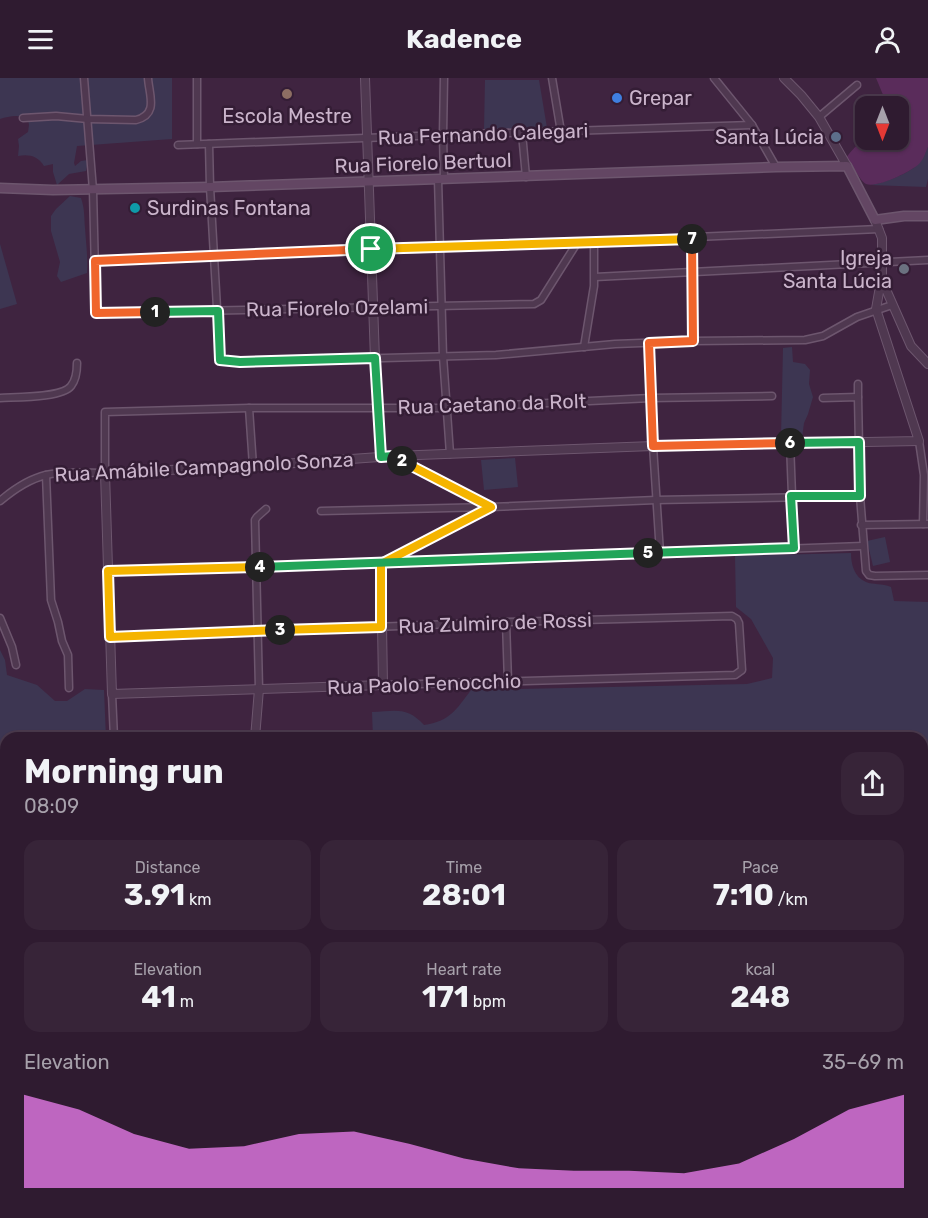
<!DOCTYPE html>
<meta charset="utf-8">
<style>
body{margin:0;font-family:Rubik,sans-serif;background:#372438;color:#f1f3f6;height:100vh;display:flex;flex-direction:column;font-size:22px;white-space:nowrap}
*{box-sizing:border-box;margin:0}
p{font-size:20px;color:#a7a1ab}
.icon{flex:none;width:33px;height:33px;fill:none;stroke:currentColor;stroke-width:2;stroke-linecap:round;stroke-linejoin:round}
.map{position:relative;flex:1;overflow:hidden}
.side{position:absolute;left:0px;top:654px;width:928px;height:486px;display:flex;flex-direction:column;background:#2f1b30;border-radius:18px 18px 0 0;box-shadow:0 2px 4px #0004,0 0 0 2px #4a394c}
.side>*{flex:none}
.needle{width:39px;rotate:180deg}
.controls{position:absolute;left:855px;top:18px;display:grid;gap:12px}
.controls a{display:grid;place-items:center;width:54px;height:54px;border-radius:12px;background:#2f1b30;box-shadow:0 2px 4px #0004,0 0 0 2px #4a394c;font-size:30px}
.pin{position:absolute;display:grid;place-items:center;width:51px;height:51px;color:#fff;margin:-26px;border:3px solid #fff;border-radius:50%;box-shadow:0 2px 6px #0007}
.km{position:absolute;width:30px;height:30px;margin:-15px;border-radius:50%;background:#222;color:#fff;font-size:16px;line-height:30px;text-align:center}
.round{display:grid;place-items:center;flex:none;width:63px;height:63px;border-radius:18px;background:#372438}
.summary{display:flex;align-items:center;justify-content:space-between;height:102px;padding:0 24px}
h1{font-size:33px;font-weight:700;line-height:45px}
.figures{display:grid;grid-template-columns:repeat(3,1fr);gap:9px;height:102px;padding:6px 24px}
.figures div{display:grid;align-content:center;border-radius:15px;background:#372438;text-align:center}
.figures b{font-size:30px;font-weight:700}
.figures small{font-size:16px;font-weight:400}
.figures p{font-size:16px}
.chart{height:168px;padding:12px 24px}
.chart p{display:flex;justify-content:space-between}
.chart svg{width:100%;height:108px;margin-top:6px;fill:#fb87fd;opacity:.7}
header{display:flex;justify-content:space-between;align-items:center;height:78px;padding:0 24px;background:#2f1b30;font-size:27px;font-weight:700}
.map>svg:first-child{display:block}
</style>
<header><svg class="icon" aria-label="menu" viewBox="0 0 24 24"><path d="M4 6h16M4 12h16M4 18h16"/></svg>Kadence<svg class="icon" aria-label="person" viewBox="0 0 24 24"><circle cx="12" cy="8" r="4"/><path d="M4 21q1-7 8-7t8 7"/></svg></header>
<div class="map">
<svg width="928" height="1140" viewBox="0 0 928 1140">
<rect width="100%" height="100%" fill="#3f2440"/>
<g fill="#3d3652">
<path d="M0,0h172v61l-95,7 -3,17 1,3 6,-5 7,-1 -2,11 -17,3 -12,11 -4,-13v-8l-9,2c-6,-10 -15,-12 -26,-10l1,-10 -1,-7 10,-7 1,-7 -1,-6c-9,-5 -19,-3 -28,0z"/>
<path d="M485,2h54l8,48 -63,2z"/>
<path d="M928,69v32l-2,8 -56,-2c14,-2 38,-11 48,-21 4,-4 7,-12 10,-17z"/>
<path d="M70,118l11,2c4,12 3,19 4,30 1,16 3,28 2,45l-26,9 -4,-6 3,-14 -9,-31v-15l5,-7z"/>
<path d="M0,166l17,60 -17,5z"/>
<path d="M792,269l1,15 12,2 5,6 -1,14 4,13 -5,17 -4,9 -2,15 -21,-2 2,-88z"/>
<path d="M515,380l3,29 -34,3 -3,-30z"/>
<path d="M885,459l5,25 -17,4 -6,-25z"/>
<path d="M851,475c0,11 3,24 15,29 7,3 16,1 25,5l3,14 34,1v342l-5,2 -1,-208h-549l-1,-26c23,-1 35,-6 52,13 26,-4 32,-15 47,-35l276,-6 25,-6 1,-20 -22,-39 -15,-12 -1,-51z"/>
<path d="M0,572l5,10 2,15 30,10 18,16h12l18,-12 19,1 2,48h-100v474h8l-4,6h-10z"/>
<path d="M676,1134h187l1,6h-187z"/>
</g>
<path fill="#5a2c5b" d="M876,0h52v69c-3,6 -4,12 -9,17 -9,8 -41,24 -53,20 -6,-3 -14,-20 -20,-26 6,-9 16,-16 19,-26l1,8h32v-34h-12v-4z"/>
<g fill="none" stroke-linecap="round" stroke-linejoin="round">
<defs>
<g id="minor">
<path d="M84,0l9,112 3,123 438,-9 7,-4 36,-57"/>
<path d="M552,0l9,54"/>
<path d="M714,0l38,47 24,42"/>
<path d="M819,39l38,-32"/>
<path d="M23,40l33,-2 32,3 48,1c23,-6 13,-25 12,-42"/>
<path d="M522,55l4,44"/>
<path d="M197,66v-66"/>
<path d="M209,66l1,43 10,173 20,2 256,-7 119,-11 78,-3 112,-1 18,-4 34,-19 35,-12"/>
<path d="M178,67l265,-10 309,-10"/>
<path d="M438,101l5,177 7,98"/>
<path d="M444,101l-1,-44 1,-57"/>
<path d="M692,160l1,103"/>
<path d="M95,183c261,-10 523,-19 784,-32"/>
<path d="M595,199l333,-17"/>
<path d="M649,265l4,103 7,107"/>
<path d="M584,269l10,-61v-44"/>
<path d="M858,306v13"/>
<path d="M0,320c16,-1 62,0 71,-12 5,-6 6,-15 6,-23"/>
<path d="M823,320l35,-1 2,99 6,75 3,4 6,1 53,-1"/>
<path d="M249,330l4,58"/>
<path d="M919,363l5,34 -1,49"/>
<path d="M790,365l4,105"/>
<path d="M46,397l5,125 7,22 4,19 6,14 1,33"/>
<path d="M0,423c13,-11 29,-22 46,-26 16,-4 42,-2 59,-2v-61l144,-4h197l205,-10 121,-2"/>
<path d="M321,433l170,-4 165,-7 204,-4"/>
<path d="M861,447l67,-1"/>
<path d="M108,493l273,-7 482,-18"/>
<path d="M0,540l12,29 4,18"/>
<path d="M506,544l2,60"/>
<path d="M110,559l396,-15 226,-6 5,3 2,4 3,47 -7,5 -352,10"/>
<path d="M259,611l-4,-169 2,-3 9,-8"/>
<path d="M112,616l2,44"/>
<path d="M922,1000h6"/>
<path d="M434,1134v6"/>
<path d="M42,1135l13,-1"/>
</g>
<g id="tertiary">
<path d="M365,0l10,281 6,98"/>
<path d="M784,0l17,17 18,22 28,49"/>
<path d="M875,142l7,18v37l2,10 27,61 17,18"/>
<path d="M395,379l96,50"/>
<path d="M491,429l-110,57 2,121 -271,9 -7,-221 148,-7 140,-10 260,-10 266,-5 -43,-132 6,-34"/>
<path d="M255,660l4,-49"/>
<path d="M661,1134v6"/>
<path d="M38,1140l4,-6"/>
</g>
<path id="secondary" d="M0,110l53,2 157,-3 566,-20 71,-1 28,54 29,-4h24"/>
</defs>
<use href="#minor" stroke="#6d566e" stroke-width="9"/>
<use href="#tertiary" stroke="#6d566e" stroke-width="10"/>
<use href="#secondary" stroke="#6d566e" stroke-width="11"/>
<use href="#minor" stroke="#4f3850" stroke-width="6"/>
<use href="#tertiary" stroke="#4f3850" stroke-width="8"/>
<use href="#secondary" stroke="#634663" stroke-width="8"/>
</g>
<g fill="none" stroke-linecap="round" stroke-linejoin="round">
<defs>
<path id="split-1" d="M155,234l-59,1 -1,-52 276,-12"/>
<path id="split-2" d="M155,234l63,-1 2,49 20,2 135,-4 6,99 12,-1 9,5"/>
<path id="split-3" d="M280,552l101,-3v-63l110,-57 -89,-46"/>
<path id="split-4" d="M260,489l-152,4 2,66 170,-7"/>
<path id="split-5" d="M260,489l388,-14"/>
<path id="split-6" d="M648,475l146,-5 -3,-52h69l-1,-54 -69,1"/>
<path id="split-7" d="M692,161l1,102 -44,2 4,103 137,-3"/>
<path id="split-8" d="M371,171l321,-10"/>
</defs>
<use href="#split-1" stroke="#fff" stroke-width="12"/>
<use href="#split-2" stroke="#fff" stroke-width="12"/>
<use href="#split-3" stroke="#fff" stroke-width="12"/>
<use href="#split-4" stroke="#fff" stroke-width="12"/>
<use href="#split-5" stroke="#fff" stroke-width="12"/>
<use href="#split-6" stroke="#fff" stroke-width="12"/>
<use href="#split-7" stroke="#fff" stroke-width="12"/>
<use href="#split-8" stroke="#fff" stroke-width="12"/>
<use href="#split-1" stroke="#f0652b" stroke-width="8"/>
<use href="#split-2" stroke="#22a559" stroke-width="8"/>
<use href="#split-3" stroke="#f5b400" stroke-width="8"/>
<use href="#split-4" stroke="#f5b400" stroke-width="8"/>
<use href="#split-5" stroke="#22a559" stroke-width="8"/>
<use href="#split-6" stroke="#22a559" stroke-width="8"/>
<use href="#split-7" stroke="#f0652b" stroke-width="8"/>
<use href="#split-8" stroke="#f5b400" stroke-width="8"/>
</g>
<circle fill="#8d6e63" stroke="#341d35" stroke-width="2" cx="287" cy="16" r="6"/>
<circle fill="#3f7fe0" stroke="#341d35" stroke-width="2" cx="617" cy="20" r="6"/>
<circle fill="#5c6f8a" stroke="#341d35" stroke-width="2" cx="836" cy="59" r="6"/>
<circle fill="#0f9aa8" stroke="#341d35" stroke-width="2" cx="135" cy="130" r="6"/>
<circle fill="#6b7280" stroke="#341d35" stroke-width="2" cx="904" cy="191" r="6"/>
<g text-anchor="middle" stroke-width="5" stroke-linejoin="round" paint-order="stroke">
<g font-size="20" fill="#cab4cb" stroke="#341d35" text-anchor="start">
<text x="629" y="27">Grepar</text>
<text x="287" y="45" text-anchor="middle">Escola Mestre</text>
<text x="824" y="66" text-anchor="end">Santa Lúcia</text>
<text x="147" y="137">Surdinas Fontana</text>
<text x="892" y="187" text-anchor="end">Igreja<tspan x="892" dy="23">Santa Lúcia</tspan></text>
</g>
<g font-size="20" fill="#cab4cb" stroke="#341d35">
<text transform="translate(483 56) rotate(-2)" y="7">Rua Fernando Calegari</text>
<text transform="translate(423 85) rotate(-2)" y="7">Rua Fiorelo Bertuol</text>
<text transform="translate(337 230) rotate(-1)" y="7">Rua Fiorelo Ozelami</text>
<text transform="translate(492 326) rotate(-2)" y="7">Rua Caetano da Rolt</text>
<text transform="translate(204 389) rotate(-3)" y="7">Rua Amábile Campagnolo Sonza</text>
<text transform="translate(495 545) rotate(-2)" y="7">Rua Zulmiro de Rossi</text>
<text transform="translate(424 606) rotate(-2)" y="7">Rua Paolo Fenocchio</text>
</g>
</g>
</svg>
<div class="controls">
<a><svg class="needle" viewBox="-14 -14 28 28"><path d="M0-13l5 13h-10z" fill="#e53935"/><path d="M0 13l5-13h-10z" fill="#a7a1ab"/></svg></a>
</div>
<div class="pin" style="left:371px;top:171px;background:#1e9e55"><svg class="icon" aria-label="arrive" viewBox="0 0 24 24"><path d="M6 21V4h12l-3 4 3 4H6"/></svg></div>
<b class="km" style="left:155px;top:234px">1</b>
<b class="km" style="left:402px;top:383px">2</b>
<b class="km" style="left:280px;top:552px">3</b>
<b class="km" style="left:260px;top:489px">4</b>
<b class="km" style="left:648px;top:475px">5</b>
<b class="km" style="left:790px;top:365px">6</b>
<b class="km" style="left:692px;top:161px">7</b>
<section class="side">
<div class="summary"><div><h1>Morning run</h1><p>08:09</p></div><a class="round"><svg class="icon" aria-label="share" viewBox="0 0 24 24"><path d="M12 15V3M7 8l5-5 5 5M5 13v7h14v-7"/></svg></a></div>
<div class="figures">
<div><p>Distance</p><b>3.91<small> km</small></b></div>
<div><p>Time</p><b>28:01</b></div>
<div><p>Pace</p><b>7:10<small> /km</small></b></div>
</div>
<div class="figures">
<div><p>Elevation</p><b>41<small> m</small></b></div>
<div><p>Heart rate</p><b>171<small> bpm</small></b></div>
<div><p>kcal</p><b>248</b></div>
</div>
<div class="chart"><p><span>Elevation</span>35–69 m</p>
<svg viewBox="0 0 160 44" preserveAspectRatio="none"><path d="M0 44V6L10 12L20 22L30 28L40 27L50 22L60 21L70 26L80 32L90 36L100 37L110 37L120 38L130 34L140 24L150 12L160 6V44z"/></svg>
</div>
</section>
</div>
